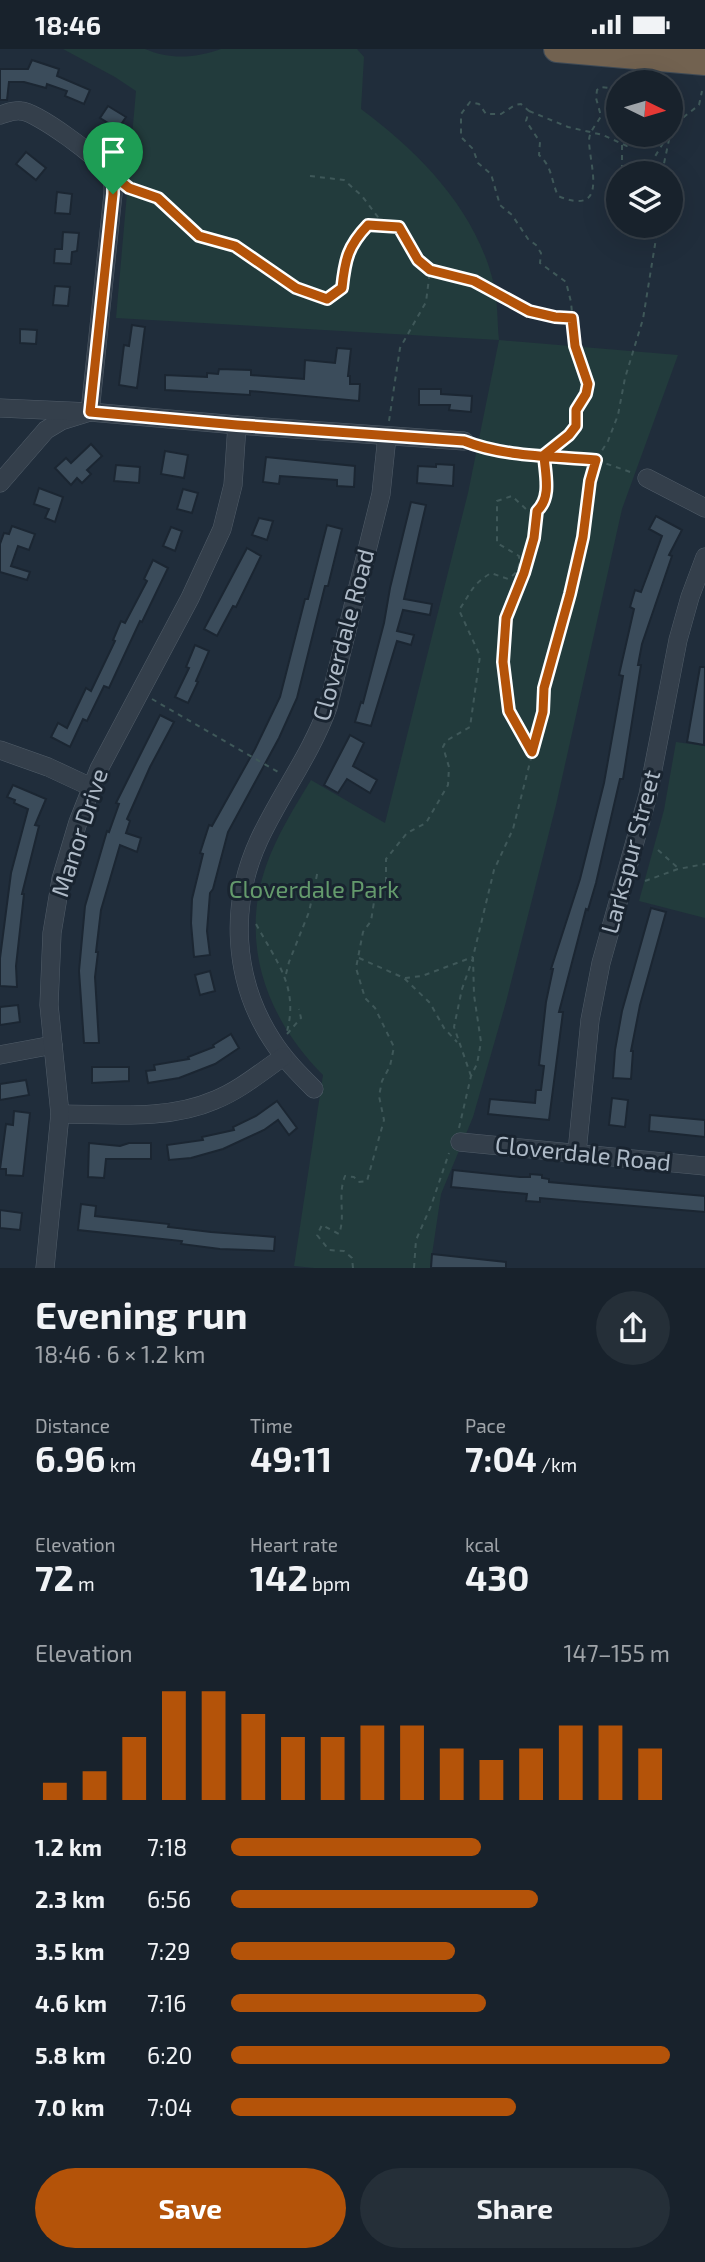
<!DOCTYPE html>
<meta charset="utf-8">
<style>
body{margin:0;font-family:"Exo 2",sans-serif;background:#252f38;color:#f1f3f6;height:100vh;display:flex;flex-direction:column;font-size:26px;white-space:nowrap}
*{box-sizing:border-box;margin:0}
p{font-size:23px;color:#9fa4a9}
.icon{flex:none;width:38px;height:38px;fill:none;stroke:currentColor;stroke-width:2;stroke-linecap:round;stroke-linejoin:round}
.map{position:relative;height:1219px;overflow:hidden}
.drawer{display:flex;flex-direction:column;background:#18222c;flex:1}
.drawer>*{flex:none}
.needle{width:46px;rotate:95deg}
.fabs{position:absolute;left:606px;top:21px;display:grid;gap:14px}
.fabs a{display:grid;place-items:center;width:77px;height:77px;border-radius:50%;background:#18222c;box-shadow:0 7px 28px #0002,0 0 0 2px #363f48;font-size:35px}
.pin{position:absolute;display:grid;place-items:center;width:60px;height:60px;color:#fff;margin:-72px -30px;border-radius:50% 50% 50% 0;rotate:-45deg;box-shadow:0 0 7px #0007}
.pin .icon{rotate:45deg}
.round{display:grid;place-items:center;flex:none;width:74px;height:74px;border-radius:37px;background:#252f38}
.summary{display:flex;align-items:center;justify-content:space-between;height:119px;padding:0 35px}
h1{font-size:38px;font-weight:700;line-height:52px}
.stats{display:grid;grid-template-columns:repeat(3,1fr);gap:10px;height:119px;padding:7px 35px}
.stats div{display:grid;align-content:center}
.stats b{font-size:35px;font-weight:700}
.stats small{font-size:19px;font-weight:400}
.stats p{font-size:19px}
.chart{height:196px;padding:14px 35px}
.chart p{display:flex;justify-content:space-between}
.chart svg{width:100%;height:126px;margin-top:7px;stroke:#b45309;stroke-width:6}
.primary-button{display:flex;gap:14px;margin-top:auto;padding:14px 35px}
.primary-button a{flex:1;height:80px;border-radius:42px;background:#b45309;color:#fff;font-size:28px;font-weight:700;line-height:80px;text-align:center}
.primary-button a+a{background:#252f38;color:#f1f3f6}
ul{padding:0 35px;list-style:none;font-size:23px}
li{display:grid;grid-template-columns:112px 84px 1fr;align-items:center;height:52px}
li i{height:18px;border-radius:9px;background:#b45309}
.status{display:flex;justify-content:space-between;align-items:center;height:49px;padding:0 35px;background:#18222c;direction:ltr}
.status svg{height:19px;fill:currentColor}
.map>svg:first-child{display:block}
</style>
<div class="status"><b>18:46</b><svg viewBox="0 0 49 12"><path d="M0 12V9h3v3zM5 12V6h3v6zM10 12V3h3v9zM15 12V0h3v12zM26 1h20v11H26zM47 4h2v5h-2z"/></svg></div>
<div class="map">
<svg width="705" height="1219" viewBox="0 0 705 1219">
<rect width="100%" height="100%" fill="#202d3b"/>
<g fill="#223b3c">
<path d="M63,0h82c26,11 50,9 76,0h136l7,8 -3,52c58,43 114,100 132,172 5,18 4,39 6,59l179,15 -56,154 -66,296 -50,197 -33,115 -32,77 -11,74h-116l-20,-2 29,-191c-56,-56 -84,-131 -57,-209 11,-31 28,-58 45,-86l74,43 83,-330 31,-153 -383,-22 20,-227 -21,-14z"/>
<path d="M676,693l29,4v172l-66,-17 25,-91z"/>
</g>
<g fill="#3b4c5b" stroke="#1b2632" stroke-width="2">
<path d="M32,11l27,9 -2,7 33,14 -6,14 -19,-8 2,-5 -20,-7 -1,4 -22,-6h-15l-2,18h-7v-31h28z"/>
<path d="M108,57l18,11 -8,12 -18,-11z"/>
<path d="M26,103l20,16 -10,12 -20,-16z"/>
<path d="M57,143l15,2 -2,20 -15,-1z"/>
<path d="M63,183l16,1 -2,18 -5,1 -1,12 -17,-1 1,-14h7z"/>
<path d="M55,237l15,1 -2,19 -15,-1z"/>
<path d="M132,276l13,2 -8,61 -18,-3 5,-40 5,1z"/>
<path d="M20,280l17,1 -1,14 -16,-1z"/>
<path d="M337,299l14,1 -3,27h2v8h10l-1,17 -109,-10v4l-85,-5v-15l42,2v-4l11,1 1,-5 32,1v5l53,4 1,-19 30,3z"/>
<path d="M419,340h22v5l31,2 -1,16 -22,-2 1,-5h-31z"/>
<path d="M91,395l11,12 -15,14 4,4 -9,9 -5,-5 -6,7 -16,-17 11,-10 5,5z"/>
<path d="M165,402l23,4 -4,23 -23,-4z"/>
<path d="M266,408l89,9 -1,21 -17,-1v-6l-57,-4 -1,8 -16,-2z"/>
<path d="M436,415l18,1 -1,21 -36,-3 1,-17 18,1z"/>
<path d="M116,416l24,2 -1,16 -25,-2z"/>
<path d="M39,439l24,9 -8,25 -10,-4 4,-9 -15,-5z"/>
<path d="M183,440l15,4 -6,20 -15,-4z"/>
<path d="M411,453l15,3 -22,94 28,5 -2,11 -27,-5 -6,21 17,4 -3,10 -14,-4 -26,85 -16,-4 6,-20 2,1 21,-80 6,-35z"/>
<path d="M656,467l26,14 -13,25 3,1 -30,88 -4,21h3l-18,114h-3l-24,104 -8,27 -2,-1 -27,103h4l-14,108 -61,-6 2,-15 45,4 1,-13h5l3,-24 -5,-1 7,-63 7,-33h-2l29,-90 24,-96 19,-107 -4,-1 15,-66 -4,-2 5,-17 6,2 21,-56 -13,-7z"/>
<path d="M259,469l14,3 -6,19 -15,-5z"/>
<path d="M327,476l15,4 -14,57h-3l-28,112 -18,40 -51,94 -15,57 -3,4 -3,38 3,24 -16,2 -3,-34 1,-24 11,-45 -3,-1 9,-28 3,1 43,-77 25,-52 25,-98h3z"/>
<path d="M12,477l23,8 -6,16 -11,-4 -7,20 19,6 -3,8 -27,-8v-28l4,-11 5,1z"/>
<path d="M171,478l11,4 -7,20 -12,-5z"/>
<path d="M247,499l14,8 -25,51 -3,-1 -16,30 -13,-7z"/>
<path d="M153,511l15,8 -26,54 -2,-1 -31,67 -5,-2 -17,35 -4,-2 -13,28 -19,-10 7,-14 9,5 19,-40 5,3 24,-50 -2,-1 8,-19 4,2 22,-42 -3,-2z"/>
<path d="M195,596l14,6 -13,30 2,1 -10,21 -13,-6 14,-29 -3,-1z"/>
<path d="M700,618h5l-1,78 -17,-3z"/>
<path d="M160,666l14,7 -24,45 -23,52 3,2 -4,12 15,5 -4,14 -17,-7 -19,65 -5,42h2l-3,25 4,66h-15l-5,-72 6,-65 22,-75 2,1 10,-28 -3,-1z"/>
<path d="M350,686l14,8 -11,23 24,14 -7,13 -23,-14 -9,14 -14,-8z"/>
<path d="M13,736l33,14 -11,26 4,1 -17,68h2l-8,72 1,21 -17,-1v-28l11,-85 17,-64 -14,-6 1,-3 -8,-3z"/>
<path d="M651,859l15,4 -26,93 -9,46h2l-2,28 -18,-1 2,-28 7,-39z"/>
<path d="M210,922l5,20 -15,4 -5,-20z"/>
<path d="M18,956l2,17 -20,3v-18z"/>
<path d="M231,985l8,14 -24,16 -36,14 -31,5 -2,-12 9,-1 -1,-5 35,-6 -1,-2 26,-10 -1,-2z"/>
<path d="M92,1018h37v14l-37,2z"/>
<path d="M26,1031l3,15 -29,5v-16z"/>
<path d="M612,1049l16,2 -3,27 -16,-2z"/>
<path d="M277,1052l20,27 -8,7 -11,-15 -14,10 -41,19 -32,9 -22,2 -2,-15 36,-5 -1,-3 32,-7 -1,-3 23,-11z"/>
<path d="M14,1062l16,2 -7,63 -17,-1v-6h-6l6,-45 7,1z"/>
<path d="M650,1066l55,5v17l-56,-6z"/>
<path d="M89,1094l31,3 9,-3h22v16h-45l-2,19 -16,-1z"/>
<path d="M453,1121l67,7h10v-3l12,1v3l7,1v3l156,14v16l-165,-14v4l-14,-1 1,-7 -76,-7z"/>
<path d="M81,1155l15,2 -1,10 74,8 -1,3 43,5 64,5 -1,14 -54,-2 -39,-5 1,-3 -104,-11z"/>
<path d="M0,1161l22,3 -2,17 -20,-2z"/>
<path d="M432,1205l74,8v6h-75z"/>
</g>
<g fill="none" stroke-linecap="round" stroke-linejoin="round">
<defs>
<g id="minor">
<path d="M0,66c7,-2 14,-5 21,-4 17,1 79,48 89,62 4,7 3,14 3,21l-23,218 -29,9 -15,9 -46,53"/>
<path d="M0,359l90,4 147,13 227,16"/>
<path d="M647,429l58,30"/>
<path d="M0,701l48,17 43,20"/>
<path d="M0,1006l53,-10"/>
<path d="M314,1040c-15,-15 -30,-30 -42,-49 -39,-60 -43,-135 -13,-200 21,-45 52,-86 69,-133l53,-213 6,-58"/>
<path d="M60,1065c50,0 107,7 155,-14 25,-10 46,-28 68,-43"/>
<path d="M460,1093l245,24"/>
<path d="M577,1103l13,-132 11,-57 47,-168 30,-155 12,-43 15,-40"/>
<path d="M45,1219l15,-154 -11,-109 3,-72 9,-54 17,-57 21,-53 91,-171 32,-69 11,-44 4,-60"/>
</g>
<path id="highway" d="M557,0l148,13"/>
</defs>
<use href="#minor" stroke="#515d69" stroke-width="19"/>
<use href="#highway" stroke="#3e4a56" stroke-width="28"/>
<g stroke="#3f5859" stroke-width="2" stroke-dasharray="5 5" stroke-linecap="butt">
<path d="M529,62l39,16 35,8 24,11 34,-1"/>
<path d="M670,83l5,-8 24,-19 3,-14"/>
<path d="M622,86v32l2,6"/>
<path d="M645,124l23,-38"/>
<path d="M662,124l8,-38"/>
<path d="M310,127l34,4 18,16 22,29"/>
<path d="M129,139l29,10 41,38 36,10 61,42 31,11 15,-11c2,-29 6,-42 26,-63l31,2c8,14 15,30 27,40 12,9 33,8 47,13 40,16 51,37 99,38"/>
<path d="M389,372l11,-73 26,-46 4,-32"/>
<path d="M478,398l22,5 96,8 37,13"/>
<path d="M152,650l126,73"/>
<path d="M532,702l-23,-40 -6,-49 3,-44 18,-44 10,-36 3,-25"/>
<path d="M658,801l20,18"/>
<path d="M645,832l33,-12 27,-5"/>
<path d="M256,875c21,39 44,64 30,111"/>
<path d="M359,909l45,20 26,25 14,25 13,14"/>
<path d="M286,925l3,-12 20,-50 9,-42"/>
<path d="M405,929l17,-2 51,-19"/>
<path d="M287,985l14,-16 -2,-9"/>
<path d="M471,1027l-17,-49 8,-38 11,-31"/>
<path d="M459,1079l12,-52 6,-12 4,-22 -7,-47 -1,-38 21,-87 19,-41 30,-118 1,-23 26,-94 13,-57 7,-56 6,-21 12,-19 10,-26 7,-37 18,-59 15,-93"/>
<path d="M353,1219l-1,-10 -8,-7 -15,-1 -12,-15 5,-10 17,9c7,-19 -2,-38 6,-58l9,1 4,5 9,-1 17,-61 -5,-24 3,-15 8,-15 4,-19 -19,-39 -10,-10 -9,-30 7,-36 8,-11 3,-19 12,-18v-25l21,-26 19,-10 22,-38 1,-18 -6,-20 3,-6 24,-14 10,-71 -21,-46c12,-17 12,-25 32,-37l17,6c10,-7 12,-10 11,-23l-22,-13v-42l15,-5 16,15h9c15,-14 8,-37 7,-56l25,-20 7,-8v-17l10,-16 2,-10 -13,-38 -4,-44 -5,-20 -26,-19 1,-10 -5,-8 -8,-6 -16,-24 -12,-10 -9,-31 -13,-11 -5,-14 -12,-12v-23l9,-12 9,2 7,10h15l14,-9 6,-1 8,7 -3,10 14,21 -1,13c13,11 12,25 19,41 51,21 32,-28 31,-55 0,-10 8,-17 12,-25l-5,-18 1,-8 4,-3 10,1 5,3 2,11"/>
<path d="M414,1219l2,-28 15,-34 18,-53"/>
</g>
<use href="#minor" stroke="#343f4b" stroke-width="18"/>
<use href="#highway" stroke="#726250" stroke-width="26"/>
</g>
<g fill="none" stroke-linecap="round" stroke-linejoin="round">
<defs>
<path id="route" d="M113,145l-23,218 147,13 227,16c40,16 88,15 132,19l-6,21 -7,56 -13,57 -26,94 -1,24 -11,40 -23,-41 -6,-49 3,-44 18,-45 10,-35 3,-27c15,-14 8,-37 7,-56l25,-20 7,-9v-16l10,-16 2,-10 -13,-38 -3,-28 -17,-1 -26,-6 -55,-30 -44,-11 -12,-10 -19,-33 -31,-2c-20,21 -23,34 -26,63l-15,11 -31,-11 -61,-42 -36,-10 -41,-38 -29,-10 -20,-16 4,8v14"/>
</defs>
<use href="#route" stroke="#fff" stroke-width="14"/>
<use href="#route" stroke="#b45309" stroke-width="9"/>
</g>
<g text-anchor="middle" stroke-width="6" stroke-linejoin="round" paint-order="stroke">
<g font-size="24" fill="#aebac7" stroke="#192430">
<text transform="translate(344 586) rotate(-75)" y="8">Cloverdale Road</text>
<text transform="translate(80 784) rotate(-72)" y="8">Manor Drive</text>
<text transform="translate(631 803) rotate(-75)" y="8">Larkspur Street</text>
<text transform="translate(583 1105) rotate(6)" y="8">Cloverdale Road</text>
</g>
<g font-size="24" fill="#649a6c" stroke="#192430">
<text x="314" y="849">Cloverdale Park</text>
</g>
</g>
</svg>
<div class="fabs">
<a><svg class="needle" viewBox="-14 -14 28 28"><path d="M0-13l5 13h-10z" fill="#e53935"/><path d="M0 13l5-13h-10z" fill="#9fa4a9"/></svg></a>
<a><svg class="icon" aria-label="layers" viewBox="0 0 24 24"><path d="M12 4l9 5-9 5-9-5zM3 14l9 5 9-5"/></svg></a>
</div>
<div class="pin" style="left:113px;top:145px;background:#1e9e55"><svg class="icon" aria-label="arrive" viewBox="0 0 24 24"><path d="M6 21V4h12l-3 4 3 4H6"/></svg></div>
</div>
<section class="drawer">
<div class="summary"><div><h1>Evening run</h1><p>18:46 · 6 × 1.2 km</p></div><a class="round"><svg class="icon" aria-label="share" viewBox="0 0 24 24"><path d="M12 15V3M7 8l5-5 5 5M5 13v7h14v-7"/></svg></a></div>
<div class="stats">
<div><p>Distance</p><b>6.96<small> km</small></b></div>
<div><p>Time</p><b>49:11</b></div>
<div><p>Pace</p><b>7:04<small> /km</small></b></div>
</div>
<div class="stats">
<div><p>Elevation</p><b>72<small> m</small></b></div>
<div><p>Heart rate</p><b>142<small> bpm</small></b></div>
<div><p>kcal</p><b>430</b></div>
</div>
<div class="chart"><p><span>Elevation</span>147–155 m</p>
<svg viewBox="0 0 160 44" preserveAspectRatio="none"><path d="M5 44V38M15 44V34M25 44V22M35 44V6M45 44V6M55 44V14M65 44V22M75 44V22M85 44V18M95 44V18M105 44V26M115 44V30M125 44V26M135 44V18M145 44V18M155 44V26"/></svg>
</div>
<ul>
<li><b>1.2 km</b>7:18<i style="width:57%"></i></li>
<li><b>2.3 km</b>6:56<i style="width:70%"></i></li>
<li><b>3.5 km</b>7:29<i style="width:51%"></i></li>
<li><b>4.6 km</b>7:16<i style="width:58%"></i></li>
<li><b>5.8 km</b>6:20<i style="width:100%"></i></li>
<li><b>7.0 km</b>7:04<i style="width:65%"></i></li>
</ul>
<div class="primary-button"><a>Save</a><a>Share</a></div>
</section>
